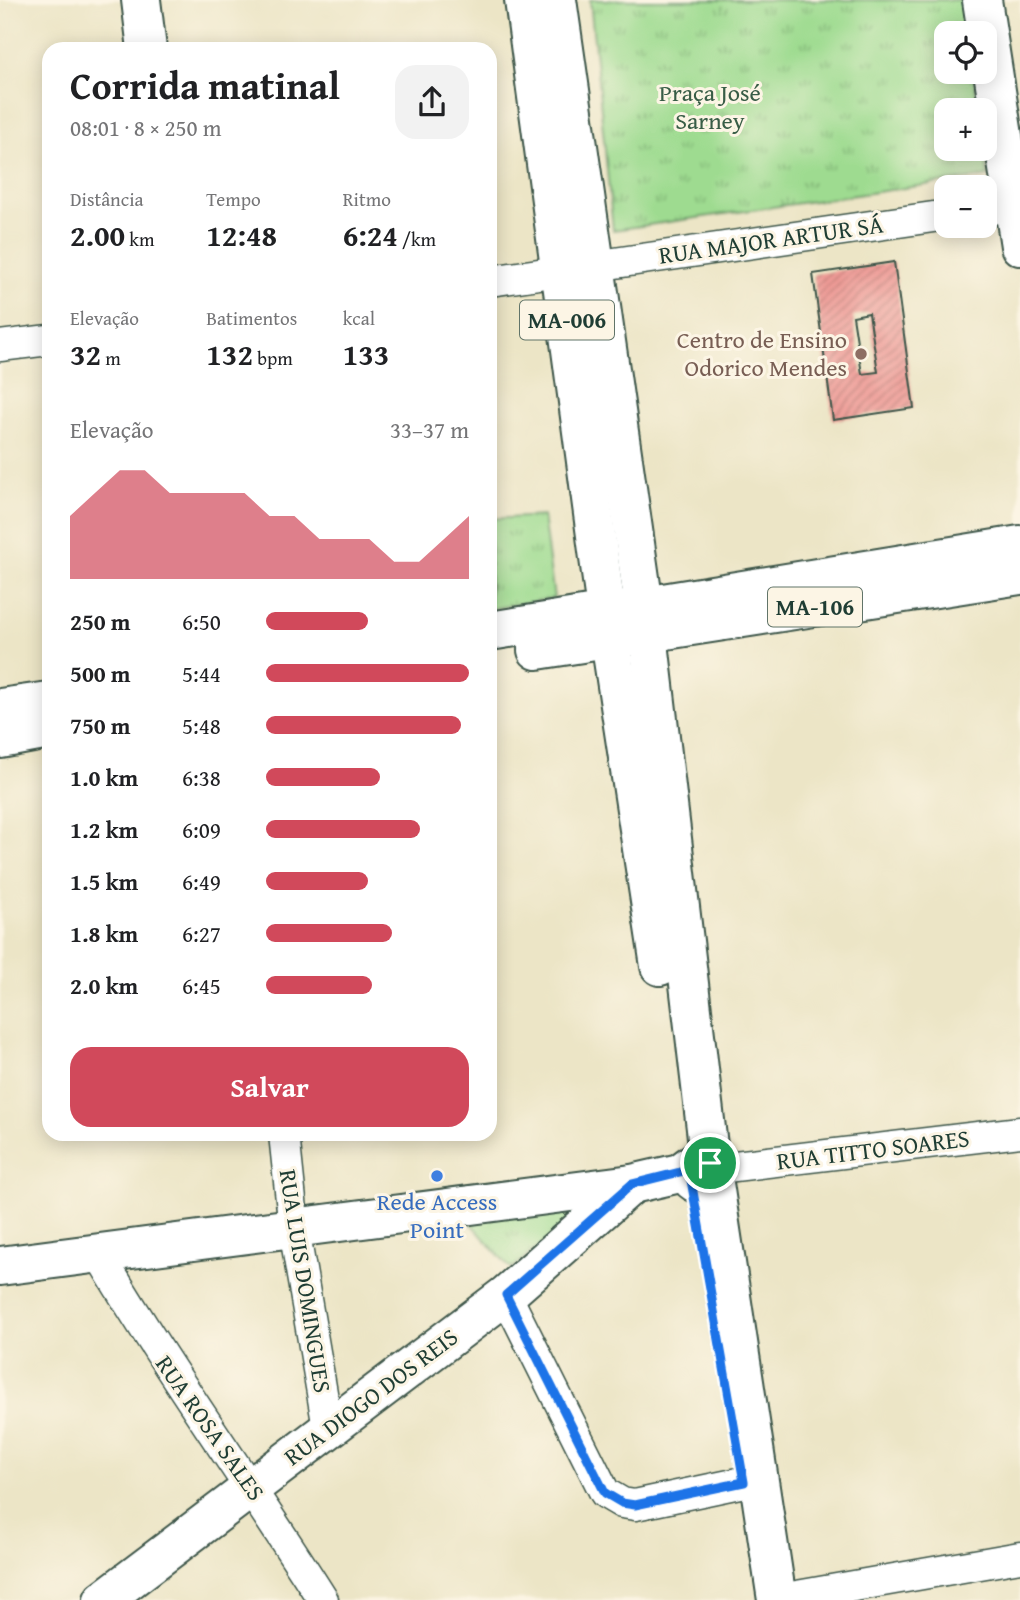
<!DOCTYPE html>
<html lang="pt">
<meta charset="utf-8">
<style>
body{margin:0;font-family:"Gentium Book Plus",serif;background:#f2f2f2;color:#202124;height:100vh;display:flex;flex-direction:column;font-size:26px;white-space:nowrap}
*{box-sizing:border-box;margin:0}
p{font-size:23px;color:#757577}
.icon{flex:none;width:38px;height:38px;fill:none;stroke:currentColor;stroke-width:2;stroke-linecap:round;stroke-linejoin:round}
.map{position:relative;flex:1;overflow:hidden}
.drawer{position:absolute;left:42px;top:42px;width:455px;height:1099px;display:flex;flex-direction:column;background:#fff;border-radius:21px;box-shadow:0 4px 18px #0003}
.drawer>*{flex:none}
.buttons{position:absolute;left:934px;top:21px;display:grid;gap:14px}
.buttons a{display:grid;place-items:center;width:63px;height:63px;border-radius:14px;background:#fff;box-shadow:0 4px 18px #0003;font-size:35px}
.pin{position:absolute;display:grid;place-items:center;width:60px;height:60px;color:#fff;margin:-30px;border:4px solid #fff;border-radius:50%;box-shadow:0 2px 7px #0007}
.round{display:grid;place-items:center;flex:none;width:74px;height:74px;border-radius:21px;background:#f2f2f2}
.summary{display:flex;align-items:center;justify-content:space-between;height:119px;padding:0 28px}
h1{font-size:38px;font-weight:800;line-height:52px}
.metrics{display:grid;grid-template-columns:repeat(3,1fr);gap:10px;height:119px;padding:7px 28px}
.metrics div{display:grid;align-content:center}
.metrics b{font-size:30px;font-weight:800}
.metrics small{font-size:19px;font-weight:400}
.metrics p{font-size:19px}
.chart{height:196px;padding:14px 28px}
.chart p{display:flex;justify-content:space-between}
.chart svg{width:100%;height:126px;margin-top:7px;fill:#d1495b;opacity:.7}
.action{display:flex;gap:14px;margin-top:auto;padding:14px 28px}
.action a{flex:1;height:80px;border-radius:21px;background:#d1495b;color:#fff;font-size:28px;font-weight:800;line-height:80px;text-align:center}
ul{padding:0 28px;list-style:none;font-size:23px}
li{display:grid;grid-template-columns:112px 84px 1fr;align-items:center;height:52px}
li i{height:18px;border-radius:9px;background:#d1495b}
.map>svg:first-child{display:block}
</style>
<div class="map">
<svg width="1020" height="1600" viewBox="0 0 1020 1600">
<defs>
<pattern id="grass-tufts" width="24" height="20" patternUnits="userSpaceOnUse" patternTransform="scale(1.75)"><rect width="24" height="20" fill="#9edb90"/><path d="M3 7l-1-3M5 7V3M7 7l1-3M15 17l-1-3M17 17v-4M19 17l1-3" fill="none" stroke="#80b376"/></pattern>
<pattern id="building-hatch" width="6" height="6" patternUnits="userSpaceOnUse" patternTransform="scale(1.75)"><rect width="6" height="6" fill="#ee9a95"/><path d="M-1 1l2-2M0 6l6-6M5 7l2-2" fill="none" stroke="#c07f7a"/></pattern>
</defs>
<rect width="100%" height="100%" fill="#fcf5e5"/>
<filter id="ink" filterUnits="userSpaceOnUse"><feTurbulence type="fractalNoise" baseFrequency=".0143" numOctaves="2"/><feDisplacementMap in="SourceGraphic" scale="14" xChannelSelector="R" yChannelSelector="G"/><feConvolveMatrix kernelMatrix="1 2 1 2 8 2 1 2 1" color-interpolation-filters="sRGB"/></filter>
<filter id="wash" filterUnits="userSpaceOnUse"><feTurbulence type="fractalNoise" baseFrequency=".00686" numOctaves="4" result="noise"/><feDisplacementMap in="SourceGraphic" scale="28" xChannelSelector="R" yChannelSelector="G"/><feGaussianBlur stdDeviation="1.57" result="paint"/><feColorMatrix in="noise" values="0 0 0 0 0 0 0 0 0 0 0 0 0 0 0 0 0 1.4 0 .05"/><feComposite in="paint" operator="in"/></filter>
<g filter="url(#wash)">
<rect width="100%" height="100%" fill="#ece5c6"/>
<g fill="url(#grass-tufts)" stroke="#5e8c62" stroke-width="2">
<path d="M590,0h373l5,33h-21v39h26l6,38h-32v39h37l4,27 -375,54z"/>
<path d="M543,516l11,82 -64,11v-90z"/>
<path d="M609,1191l-98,78 -60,-68z"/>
</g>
<g id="blocks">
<path fill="url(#building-hatch)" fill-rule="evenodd" d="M894,262l20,146 -81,12 -20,-146zM869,313l9,59 -16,2 -9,-58z"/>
</g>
</g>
<g filter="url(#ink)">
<use href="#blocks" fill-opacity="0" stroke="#3e564a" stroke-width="2"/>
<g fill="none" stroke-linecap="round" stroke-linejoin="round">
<defs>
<g id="street">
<path d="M985,210l35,-5"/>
<path d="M490,281l457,-66"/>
<path d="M0,346l49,-6"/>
<path d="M284,1134l10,95 34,199"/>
<path d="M711,1163l15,4 294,-35"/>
<path d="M99,1254c70,119 151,230 224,346"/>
<path d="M506,1295l99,198 17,10 13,2 109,-23"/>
<path d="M774,1600l246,-43"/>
</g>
<g id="secondary">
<path d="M141,0l6,49"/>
<path d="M982,0l38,246"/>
<path d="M648,634l62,529"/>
<path d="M610,640l50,326"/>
<path d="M713,1177l64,423"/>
<path d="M0,1266l632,-82 48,-11 19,-14 12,4 3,8 -2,8 -10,6c-10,-2 -15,-8 -13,-18"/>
<path d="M103,1600l403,-305 126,-111"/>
</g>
<g id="primary">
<path d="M524,0l86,640"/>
<path d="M557,0l91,634"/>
</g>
<g id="highway">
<path d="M490,631l530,-86"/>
<path d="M537,650l483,-75"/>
<path d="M0,708l49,-7"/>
<path d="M0,739l49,-9"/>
</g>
</defs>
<use href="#street" stroke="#3e564a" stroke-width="33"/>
<use href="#secondary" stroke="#3e564a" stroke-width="42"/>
<use href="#primary" stroke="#3e564a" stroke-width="42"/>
<use href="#highway" stroke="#3e564a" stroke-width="42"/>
<use href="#street" stroke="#fff" stroke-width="30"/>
<use href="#secondary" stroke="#fff" stroke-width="38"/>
<use href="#primary" stroke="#fff" stroke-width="38"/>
<use href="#highway" stroke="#fff" stroke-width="38"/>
</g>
</g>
<g fill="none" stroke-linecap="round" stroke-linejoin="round" filter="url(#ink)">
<defs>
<path id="route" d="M699,1159l27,8 -20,17h-8l-7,-4 53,302 -109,23 -13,-2 -17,-10 -99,-198 126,-111 48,-12z"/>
</defs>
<use href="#route" stroke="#fff" stroke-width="14"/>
<use href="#route" stroke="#1a73e8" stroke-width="9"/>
</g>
<circle fill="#8d6e63" stroke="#fcf5e5" stroke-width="2.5" cx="861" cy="354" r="7"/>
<circle fill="#3f7fe0" stroke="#fcf5e5" stroke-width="2.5" cx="437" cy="1176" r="7"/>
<g text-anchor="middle" stroke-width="6" stroke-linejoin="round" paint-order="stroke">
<g fill="#fcf5e5" stroke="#617469" stroke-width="2">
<rect x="520" y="300.5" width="94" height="39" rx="5"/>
<rect x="768" y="587.5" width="94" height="39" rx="5"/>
</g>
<g font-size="23" font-weight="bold" fill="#1f3d34">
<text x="567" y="328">MA-006</text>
<text x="815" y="615">MA-106</text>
</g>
<g font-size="24" fill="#385d46" stroke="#fcf5e5">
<text x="710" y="101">Praça José<tspan x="710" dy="28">Sarney</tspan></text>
</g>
<g font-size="24" fill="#1f3d34" stroke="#fcf5e5">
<text transform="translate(771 240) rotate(-8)" y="8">RUA MAJOR ARTUR SÁ</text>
<text transform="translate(873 1150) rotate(-7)" y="8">RUA TITTO SOARES</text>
<text transform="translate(305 1281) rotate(81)" y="8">RUA LUIS DOMINGUES</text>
<text transform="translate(371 1397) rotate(-37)" y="8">RUA DIOGO DOS REIS</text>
<text transform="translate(210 1428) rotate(55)" y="8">RUA ROSA SALES</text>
</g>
<g font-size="24" fill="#785e54" stroke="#fcf5e5" text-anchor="end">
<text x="847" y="348">Centro de Ensino<tspan x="847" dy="28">Odorico Mendes</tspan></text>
</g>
<g font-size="24" fill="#366cbe" stroke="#fcf5e5">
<text x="437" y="1210">Rede Access<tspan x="437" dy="28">Point</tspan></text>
</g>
</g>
</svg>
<div class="buttons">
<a><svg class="icon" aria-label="locate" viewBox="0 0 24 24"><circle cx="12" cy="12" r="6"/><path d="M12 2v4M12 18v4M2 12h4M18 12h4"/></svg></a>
<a>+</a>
<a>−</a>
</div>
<div class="pin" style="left:710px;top:1163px;background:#1e9e55"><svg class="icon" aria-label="arrive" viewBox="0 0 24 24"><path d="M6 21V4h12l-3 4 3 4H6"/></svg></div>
<section class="drawer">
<div class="summary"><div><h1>Corrida matinal</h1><p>08:01 · 8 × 250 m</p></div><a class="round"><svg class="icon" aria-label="share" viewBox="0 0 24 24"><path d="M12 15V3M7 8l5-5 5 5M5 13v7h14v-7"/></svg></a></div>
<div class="metrics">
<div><p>Distância</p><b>2.00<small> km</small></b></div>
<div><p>Tempo</p><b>12:48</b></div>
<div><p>Ritmo</p><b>6:24<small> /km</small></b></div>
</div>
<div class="metrics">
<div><p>Elevação</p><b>32<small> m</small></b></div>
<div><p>Batimentos</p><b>132<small> bpm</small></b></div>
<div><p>kcal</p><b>133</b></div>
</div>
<div class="chart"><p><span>Elevação</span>33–37 m</p>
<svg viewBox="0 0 160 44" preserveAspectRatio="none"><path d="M0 44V22L10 14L20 6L30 6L40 14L50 14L60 14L70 14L80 22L90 22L100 30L110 30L120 30L130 38L140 38L150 30L160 22V44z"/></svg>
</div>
<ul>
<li><b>250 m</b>6:50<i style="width:50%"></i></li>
<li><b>500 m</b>5:44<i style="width:100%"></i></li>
<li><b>750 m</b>5:48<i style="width:96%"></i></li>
<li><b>1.0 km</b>6:38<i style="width:56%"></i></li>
<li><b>1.2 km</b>6:09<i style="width:76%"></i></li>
<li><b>1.5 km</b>6:49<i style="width:50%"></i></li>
<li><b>1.8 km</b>6:27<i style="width:62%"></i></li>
<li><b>2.0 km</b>6:45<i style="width:52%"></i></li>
</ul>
<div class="action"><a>Salvar</a></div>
</section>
</div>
